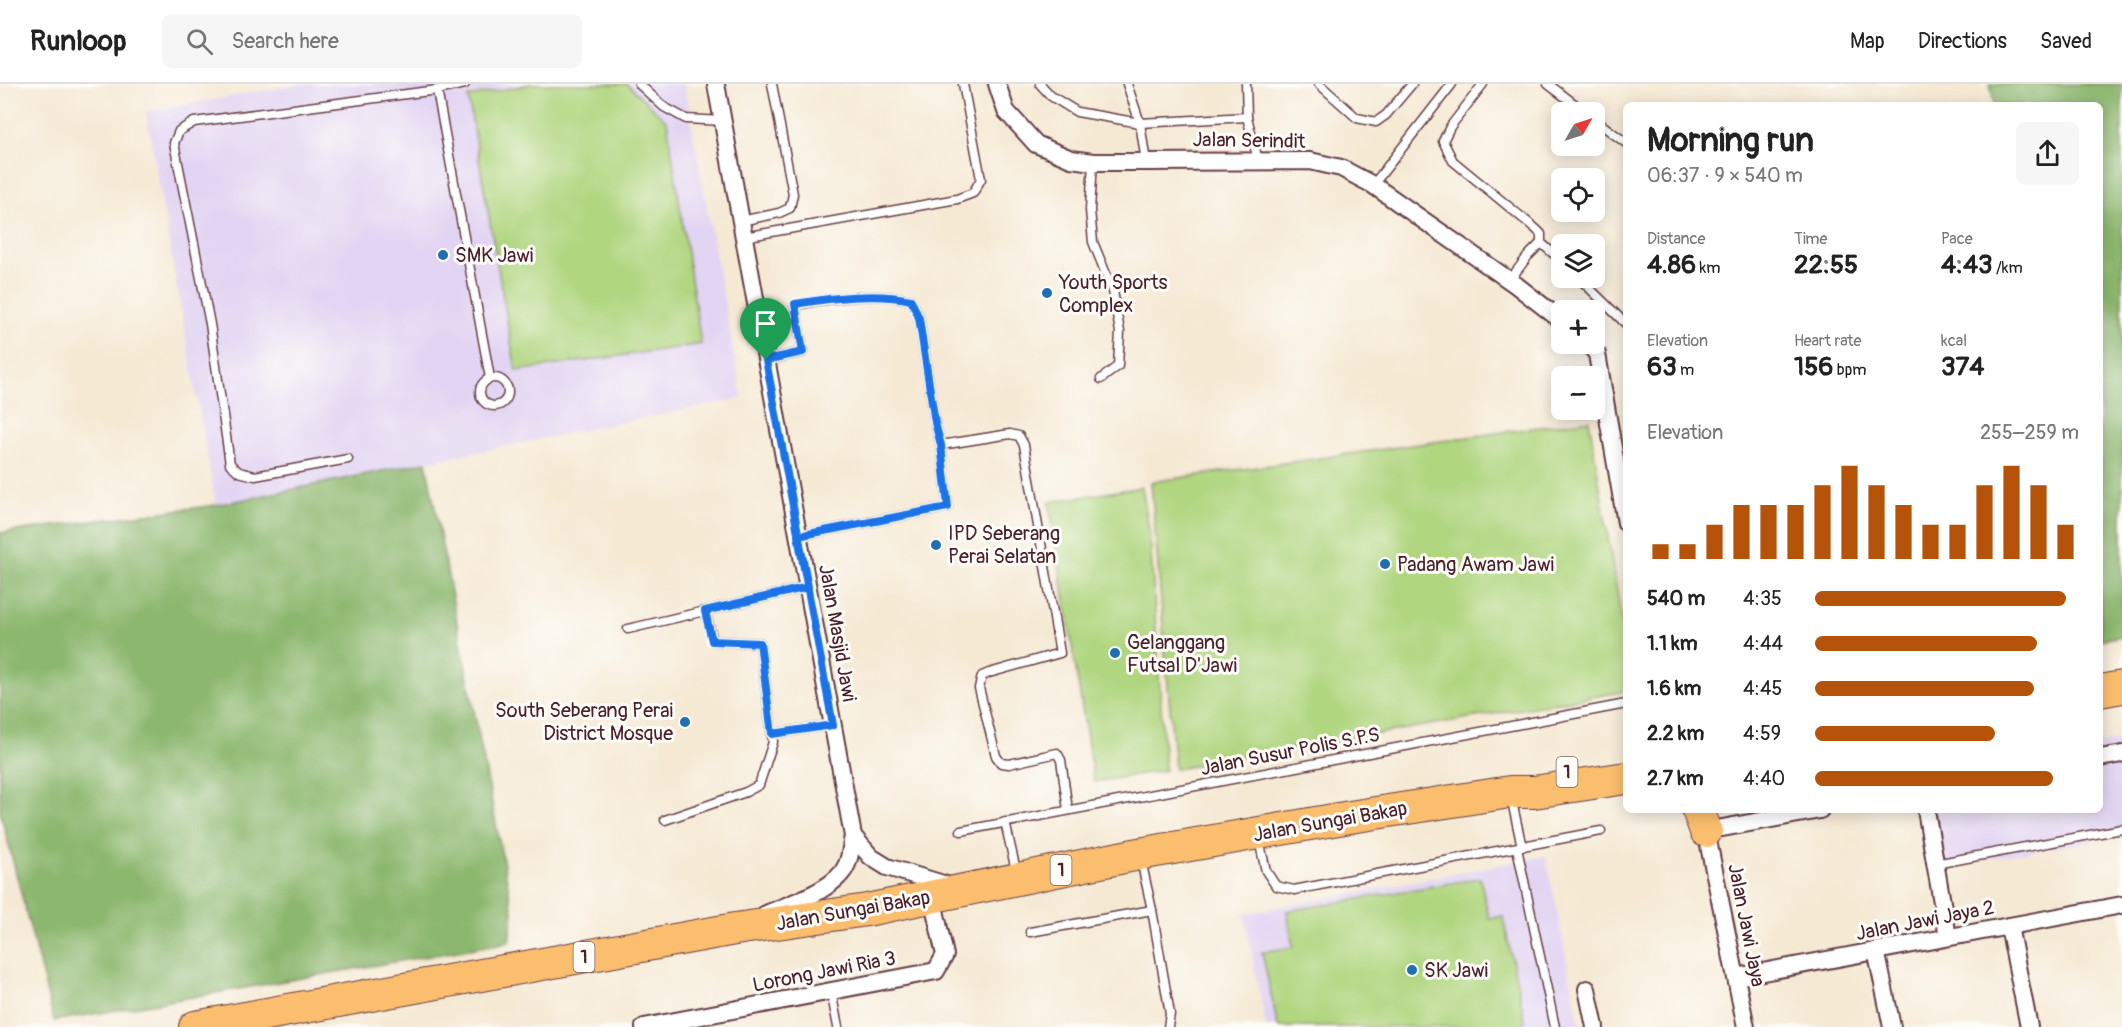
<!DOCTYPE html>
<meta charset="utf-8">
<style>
body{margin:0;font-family:Pangolin,sans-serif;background:#f6f6f6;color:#222;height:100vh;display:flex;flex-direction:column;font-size:22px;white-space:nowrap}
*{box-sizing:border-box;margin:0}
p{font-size:20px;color:#767676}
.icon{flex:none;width:33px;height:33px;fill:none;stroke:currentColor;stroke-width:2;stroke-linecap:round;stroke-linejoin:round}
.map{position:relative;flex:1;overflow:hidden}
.panel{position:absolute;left:1623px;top:18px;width:480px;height:711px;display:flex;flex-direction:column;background:#fff;border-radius:9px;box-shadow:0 3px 15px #0003}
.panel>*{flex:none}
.needle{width:39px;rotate:51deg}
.fabs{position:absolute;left:1551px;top:18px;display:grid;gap:12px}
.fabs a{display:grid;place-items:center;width:54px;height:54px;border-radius:9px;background:#fff;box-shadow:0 3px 15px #0003;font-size:30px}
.pin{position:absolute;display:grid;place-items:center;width:51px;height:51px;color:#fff;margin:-62px -26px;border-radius:50% 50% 50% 0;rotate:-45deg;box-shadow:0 0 6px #0007}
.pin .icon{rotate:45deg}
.round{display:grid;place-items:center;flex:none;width:63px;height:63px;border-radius:9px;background:#f6f6f6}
.headline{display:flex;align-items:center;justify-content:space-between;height:102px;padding:0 24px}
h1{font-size:33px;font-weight:700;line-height:45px}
.stats{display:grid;grid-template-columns:repeat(3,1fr);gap:9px;height:102px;padding:6px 24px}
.stats div{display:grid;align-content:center}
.stats b{font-size:26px;font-weight:700}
.stats small{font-size:16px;font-weight:400}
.stats p{font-size:16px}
.chart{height:168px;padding:12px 24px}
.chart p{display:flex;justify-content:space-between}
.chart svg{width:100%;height:108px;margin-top:6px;stroke:#b45309;stroke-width:6}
ul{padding:0 24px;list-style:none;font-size:20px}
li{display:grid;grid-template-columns:96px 72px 1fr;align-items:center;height:45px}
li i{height:15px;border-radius:8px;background:#b45309}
header{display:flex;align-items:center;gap:36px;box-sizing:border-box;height:84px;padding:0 30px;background:#fff;border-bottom:2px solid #e0e0e0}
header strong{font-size:28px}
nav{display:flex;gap:33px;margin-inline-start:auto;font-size:21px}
.search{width:420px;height:54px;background:#f6f6f6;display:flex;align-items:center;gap:15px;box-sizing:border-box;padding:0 21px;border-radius:9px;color:#767676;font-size:22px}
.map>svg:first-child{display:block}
</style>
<header>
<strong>Runloop</strong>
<div class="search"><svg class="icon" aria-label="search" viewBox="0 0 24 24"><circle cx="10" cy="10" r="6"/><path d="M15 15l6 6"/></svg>Search here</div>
<nav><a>Map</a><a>Directions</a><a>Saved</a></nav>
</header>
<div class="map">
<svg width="2122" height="943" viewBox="0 0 2122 943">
<rect width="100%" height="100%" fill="#fdfcf7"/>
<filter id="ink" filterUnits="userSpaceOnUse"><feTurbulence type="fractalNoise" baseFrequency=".0167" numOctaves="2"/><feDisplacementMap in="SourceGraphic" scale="12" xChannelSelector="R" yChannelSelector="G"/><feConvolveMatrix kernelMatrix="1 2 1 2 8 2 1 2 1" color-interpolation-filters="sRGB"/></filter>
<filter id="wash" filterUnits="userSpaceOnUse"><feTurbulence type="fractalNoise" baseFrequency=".008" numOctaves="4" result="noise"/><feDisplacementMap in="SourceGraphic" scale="24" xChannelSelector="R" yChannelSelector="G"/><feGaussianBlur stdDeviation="1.35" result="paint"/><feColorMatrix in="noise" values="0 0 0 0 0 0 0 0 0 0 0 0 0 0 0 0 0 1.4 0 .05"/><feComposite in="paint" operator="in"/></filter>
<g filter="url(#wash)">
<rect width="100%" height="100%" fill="#f5e9d4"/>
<g fill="#e2d4f3">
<path d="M301,0h383l58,314 -526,107 -70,-393z"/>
<path d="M2122,656v95l-195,35 -10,-60h183v-66z"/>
<path d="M1546,772l34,171h-314l-22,-113z"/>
</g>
<g fill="#b0d680" stroke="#7d7a56" stroke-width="1.5">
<path d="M531,0h96l40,37 34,223 -185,27 -48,-274z"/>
<path d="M1589,336l37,226v45l-451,78 -24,-287z"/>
<path d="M1142,403l8,49 15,234 -71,12 -45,-280z"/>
<path d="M1480,794l9,40 14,-1 22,104 -7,6h-240l-16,-75 31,-5 -6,-36z"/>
</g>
<g fill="#8cb76e" stroke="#6b6b4c" stroke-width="1.5">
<path d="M1990,0h132v552l-22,4v-535h-106z"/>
<path d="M426,378l87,450 -4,30 -455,79 -54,-210v-278l216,-28z"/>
</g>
</g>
<g filter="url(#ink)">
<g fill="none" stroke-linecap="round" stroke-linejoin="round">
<defs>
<g id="lane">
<path d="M639,0l25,23 22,12 37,2"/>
<path d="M1040,0l11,12 26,16 63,11 107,-6"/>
<path d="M1127,0l13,39 6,39"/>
<path d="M1246,0l1,33 11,43"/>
<path d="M1319,0l38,34 19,4 10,-7 26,-31"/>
<path d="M1483,0l-33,43 -7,14 10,20 83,68 5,5v9l21,18"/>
<path d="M1548,0l37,28"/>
<path d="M437,6l53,288"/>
<path d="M1594,35l32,24"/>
<path d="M1093,78l-3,48 3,32 20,49 7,41 -2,34 -17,13"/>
<path d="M1373,101l79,-101"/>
<path d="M741,137l38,-8 11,-5 3,-14 -21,-110"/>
<path d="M744,153l213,-38 16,-6 8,-14 -18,-95"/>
<path d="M1579,194l47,46"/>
<path d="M1509,197l19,-25 13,-13"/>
<path d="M766,276l37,-8 -8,-47c36,-7 81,-13 116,-5l8,17 16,106 6,22 7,62 -150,29"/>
<circle cx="494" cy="308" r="14"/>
<path d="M941,361l69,-11 9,2 5,9 36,208 -71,20 -7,3 -3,12 17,68 5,7 8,1 48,-11 4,7 7,50"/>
<path d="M348,375l-93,17 -16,-4 -9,-8 -20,-140 -36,-181 5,-12 15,-9 243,-32 28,-6"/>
<path d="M628,545l180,-42"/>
<path d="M772,650l61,-9"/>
<path d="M1511,713l11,50"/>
<path d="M665,736l81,-28 13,-7 14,-43 -13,-99 -47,-2 -8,-30"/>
<path d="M1005,738l12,53"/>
<path d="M961,747l665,-127"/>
<path d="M1259,756l7,31 10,15 18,4 307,-59"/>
<path d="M1517,764l38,179"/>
<path d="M1141,776l11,50 18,104 -2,13"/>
<path d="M1935,780l187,-35"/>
<path d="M1030,848l122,-22"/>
<path d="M831,907l7,36"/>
</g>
<g id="street">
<path d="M716,0l137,752c-2,9 -2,19 -6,28 -10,26 -59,40 -83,51"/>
<path d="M997,0l9,27 30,33 35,15 22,3h53l164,-1 31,7 32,17 143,100 46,36"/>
<path d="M1589,260l8,10 29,169"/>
<path d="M2100,674l22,-4"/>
<path d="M1926,726l22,127"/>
<path d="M853,752l18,21 16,10 66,20"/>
<path d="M2009,842l20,101"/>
<path d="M1876,866l16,77"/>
<path d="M1736,893l386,-72"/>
<path d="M1587,905l8,38"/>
<path d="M644,943l292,-56 9,-16 -13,-58"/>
<path d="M1746,943l-40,-196 114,-21"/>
</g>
<g id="highway">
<path d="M2100,607l22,-4"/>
<path d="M1698,726l8,21"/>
<path d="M195,943l540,-98 132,-19 272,-56 211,-37 160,-25h24l92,-14"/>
</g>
</defs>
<use href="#lane" stroke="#643d44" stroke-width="11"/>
<use href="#street" stroke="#643d44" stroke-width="20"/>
<use href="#highway" stroke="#643d44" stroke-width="34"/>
<use href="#lane" stroke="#fff" stroke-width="8"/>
<use href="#street" stroke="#fff" stroke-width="16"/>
<use href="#highway" stroke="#fbbe6e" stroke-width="32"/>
</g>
</g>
<g fill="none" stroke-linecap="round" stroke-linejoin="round" filter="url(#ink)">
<defs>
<path id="route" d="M766,276c14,76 28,152 42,227l-103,24 7,30 48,2 12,91 61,-9 -35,-189 150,-29 -7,-62 -6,-22 -16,-105 -8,-18c-35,-8 -80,-2 -116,4l8,48 -37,8"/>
</defs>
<use href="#route" stroke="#fff" stroke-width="12"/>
<use href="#route" stroke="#1a73e8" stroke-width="8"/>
</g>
<g fill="#1f6fb2" stroke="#fdfcf7" stroke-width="2">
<circle cx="443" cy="171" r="6"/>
<circle cx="1047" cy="209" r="6"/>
<circle cx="936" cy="461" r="6"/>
<circle cx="1385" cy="480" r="6"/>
<circle cx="1115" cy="569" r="6"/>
<circle cx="685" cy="638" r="6"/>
<circle cx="1412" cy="886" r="6"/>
</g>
<g text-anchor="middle" stroke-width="6" stroke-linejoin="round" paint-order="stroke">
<g fill="#fdfcf7" stroke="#806168" stroke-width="1.5">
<rect x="1556.5" y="673" width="21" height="30" rx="4.5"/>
<rect x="1050.5" y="771" width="21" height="30" rx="4.5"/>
<rect x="573.5" y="858" width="21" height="30" rx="4.5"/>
</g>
<g font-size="18" font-weight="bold" fill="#4a1f2b">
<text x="1567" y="694">1</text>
<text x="1061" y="792">1</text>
<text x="584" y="879">1</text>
</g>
<g font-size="20" fill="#4a1f2b" stroke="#fdfcf7">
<text transform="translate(1249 56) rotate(1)" y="7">Jalan Serindit</text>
<text transform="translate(838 549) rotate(80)" y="7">Jalan Masjid Jawi</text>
<text transform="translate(1290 667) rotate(-11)" y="7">Jalan Susur Polis S.P.S</text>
<text transform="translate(1330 737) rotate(-10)" y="7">Jalan Sungai Bakap</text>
<text transform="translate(853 826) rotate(-10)" y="7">Jalan Sungai Bakap</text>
<text transform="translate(1925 836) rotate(-11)" y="7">Jalan Jawi Jaya 2</text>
<text transform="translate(1747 841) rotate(79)" y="7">Jalan Jawi Jaya</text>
<text transform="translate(824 887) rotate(-11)" y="7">Lorong Jawi Ria 3</text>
</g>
<g font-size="20" fill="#4a1f2b" stroke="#fdfcf7" text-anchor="start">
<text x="455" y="178">SMK Jawi</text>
<text x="1059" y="205">Youth Sports<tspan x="1059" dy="23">Complex</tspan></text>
<text x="948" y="456">IPD Seberang<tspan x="948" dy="23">Perai Selatan</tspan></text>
<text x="1397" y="487">Padang Awam Jawi</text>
<text x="1127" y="565">Gelanggang<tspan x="1127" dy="23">Futsal D'Jawi</tspan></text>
<text x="673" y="633" text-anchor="end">South Seberang Perai<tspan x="673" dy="23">District Mosque</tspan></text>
<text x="1424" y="893">SK Jawi</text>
</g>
</g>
</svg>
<div class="fabs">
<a><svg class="needle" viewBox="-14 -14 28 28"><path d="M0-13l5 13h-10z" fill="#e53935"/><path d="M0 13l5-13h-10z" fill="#767676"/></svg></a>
<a><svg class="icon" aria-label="locate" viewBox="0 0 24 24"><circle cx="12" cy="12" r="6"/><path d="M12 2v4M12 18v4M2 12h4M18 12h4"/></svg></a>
<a><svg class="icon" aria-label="layers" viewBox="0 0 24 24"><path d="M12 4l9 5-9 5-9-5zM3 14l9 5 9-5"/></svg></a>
<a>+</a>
<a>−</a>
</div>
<div class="pin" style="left:766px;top:276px;background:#1e9e55"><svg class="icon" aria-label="arrive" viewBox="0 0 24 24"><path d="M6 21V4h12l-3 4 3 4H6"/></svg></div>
<section class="panel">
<div class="headline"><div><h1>Morning run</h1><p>06:37 · 9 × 540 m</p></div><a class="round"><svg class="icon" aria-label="share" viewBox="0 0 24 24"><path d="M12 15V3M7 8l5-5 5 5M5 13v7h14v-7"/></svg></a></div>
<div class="stats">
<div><p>Distance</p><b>4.86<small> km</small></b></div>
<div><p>Time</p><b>22:55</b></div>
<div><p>Pace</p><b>4:43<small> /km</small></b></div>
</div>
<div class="stats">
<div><p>Elevation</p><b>63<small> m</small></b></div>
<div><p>Heart rate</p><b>156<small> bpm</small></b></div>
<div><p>kcal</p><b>374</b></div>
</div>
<div class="chart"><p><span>Elevation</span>255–259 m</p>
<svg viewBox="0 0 160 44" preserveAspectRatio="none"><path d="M5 44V38M15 44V38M25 44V30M35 44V22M45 44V22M55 44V22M65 44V14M75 44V6M85 44V14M95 44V22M105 44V30M115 44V30M125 44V14M135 44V6M145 44V14M155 44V30"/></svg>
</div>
<ul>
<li><b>540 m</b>4:35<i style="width:95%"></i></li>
<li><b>1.1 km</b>4:44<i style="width:84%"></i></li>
<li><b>1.6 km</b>4:45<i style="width:83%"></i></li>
<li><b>2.2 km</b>4:59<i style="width:68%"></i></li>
<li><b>2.7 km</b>4:40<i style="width:90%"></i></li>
</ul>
</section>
</div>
